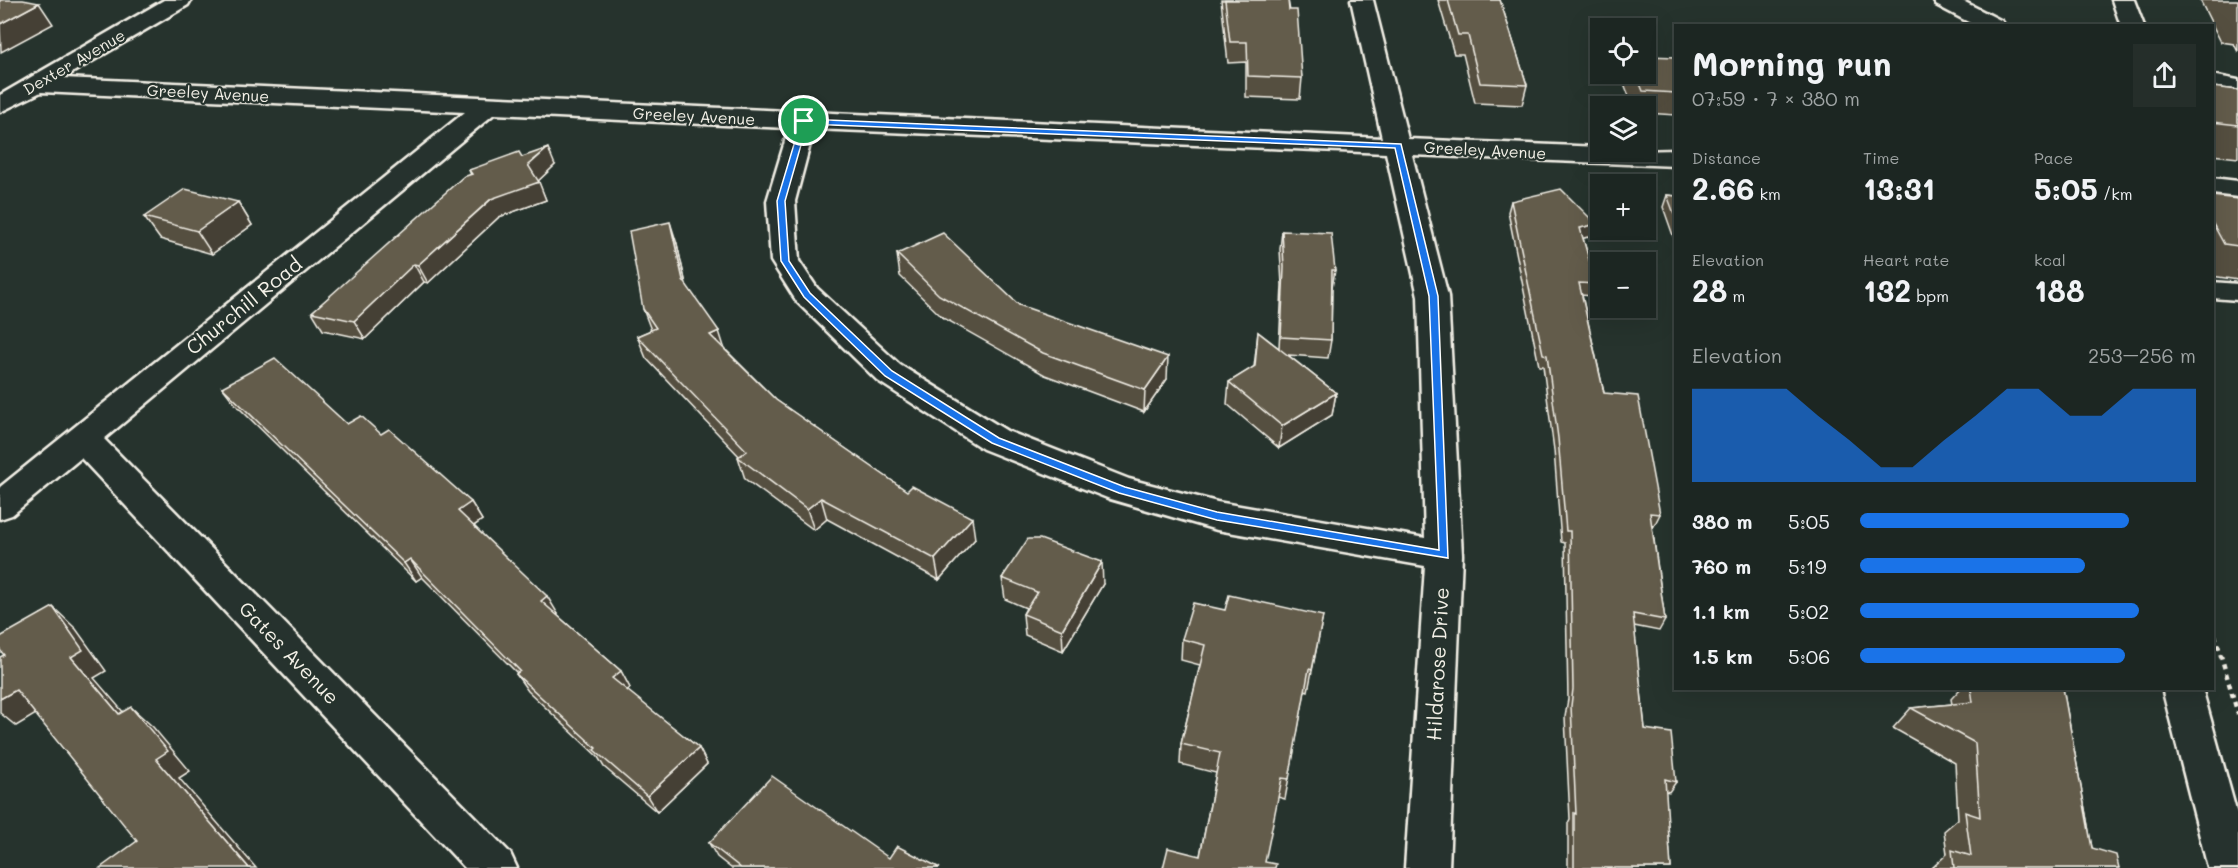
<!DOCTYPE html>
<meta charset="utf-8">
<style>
body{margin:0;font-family:Mali,sans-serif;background:#252e2a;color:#f1f3f6;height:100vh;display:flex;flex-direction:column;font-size:22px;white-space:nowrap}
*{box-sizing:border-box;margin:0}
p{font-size:20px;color:#a0a5a5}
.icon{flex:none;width:33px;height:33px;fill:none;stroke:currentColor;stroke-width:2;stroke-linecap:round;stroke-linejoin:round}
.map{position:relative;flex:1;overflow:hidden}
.details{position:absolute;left:1674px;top:24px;width:540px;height:666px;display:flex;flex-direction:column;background:#1c2622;border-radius:0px;box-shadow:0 6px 24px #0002,0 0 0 2px #3a4340}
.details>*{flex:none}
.buttons{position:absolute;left:1590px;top:18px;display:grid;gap:12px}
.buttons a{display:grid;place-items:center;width:66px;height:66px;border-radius:0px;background:#1c2622;box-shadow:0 6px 24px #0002,0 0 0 2px #3a4340;font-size:30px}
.pin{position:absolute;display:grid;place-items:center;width:51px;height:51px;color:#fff;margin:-26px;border:3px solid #fff;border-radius:50%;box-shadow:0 2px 6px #0007}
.round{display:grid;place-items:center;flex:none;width:63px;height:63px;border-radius:0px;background:#252e2a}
.head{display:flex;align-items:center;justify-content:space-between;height:102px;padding:0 18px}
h1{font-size:33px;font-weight:800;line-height:45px}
.stats{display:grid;grid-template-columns:repeat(3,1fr);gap:9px;height:102px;padding:6px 18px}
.stats div{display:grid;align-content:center}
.stats b{font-size:30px;font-weight:800}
.stats small{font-size:16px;font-weight:400}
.stats p{font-size:16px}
.chart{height:168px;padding:12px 18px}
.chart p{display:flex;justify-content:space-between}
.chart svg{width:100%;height:108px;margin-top:6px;fill:#1a73e8;opacity:.7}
ul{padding:0 18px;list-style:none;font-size:20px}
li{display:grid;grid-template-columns:96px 72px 1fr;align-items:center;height:45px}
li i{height:15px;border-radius:8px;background:#1a73e8}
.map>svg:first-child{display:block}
</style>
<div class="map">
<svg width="2238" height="868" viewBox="0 0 2238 868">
<rect width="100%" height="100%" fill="#26332d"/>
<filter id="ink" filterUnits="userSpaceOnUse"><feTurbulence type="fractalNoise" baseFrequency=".0167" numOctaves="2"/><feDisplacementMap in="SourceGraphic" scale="12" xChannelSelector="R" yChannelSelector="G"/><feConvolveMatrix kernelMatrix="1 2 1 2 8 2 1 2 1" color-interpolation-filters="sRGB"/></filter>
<g filter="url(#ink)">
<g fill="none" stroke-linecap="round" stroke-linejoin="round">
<defs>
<path id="service" d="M2212,282l26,2v16l-26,-2z"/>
<g id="minor">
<path d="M164,0h27l-3,5 -125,73 1319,60 -31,-138h22l35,139 192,8v5l76,-2v16l-264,-11 36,141 14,259 -13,313h-44l20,-302 -208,-36 -107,-31 -127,-50 -105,-68 -81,-79 -26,-41 -4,-60 22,-73 -295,-14 -390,325 406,414 7,15h-52l-384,-410 -69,57 -12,4v-32l465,-375 -424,-20 -41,20v-17zM814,129l572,24 32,143 7,242 -208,-36 -88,-23 -122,-48 -107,-66 -83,-77 -18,-27 -4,-60z"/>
<path d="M1933,0h28l41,21 3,5h-29l-40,-21z"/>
<path d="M2112,0h22l10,26h-23z"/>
<path d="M2212,75l26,5v14l-26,-5z"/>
<path d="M2212,178l26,3v16l-26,-3z"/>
<path d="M2162,688h40l36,130v50h-30z"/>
</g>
</defs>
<use href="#service" stroke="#f4f1e8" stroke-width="5"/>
<use href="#minor" stroke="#f4f1e8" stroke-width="5"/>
<path stroke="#f4f1e8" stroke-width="4.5" stroke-dasharray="5 5" stroke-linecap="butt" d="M2212,625l26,89"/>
<use href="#service" fill="#26332d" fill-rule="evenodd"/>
<use href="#minor" fill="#26332d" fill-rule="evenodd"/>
</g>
<g fill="#554f41" stroke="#f4f1e8" stroke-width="1.5">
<path d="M1221,0h67l14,78 -2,21 -54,-2v-35l-18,1z"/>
<path d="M1438,0h62l27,85 -5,20 -47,-2 -12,-49h-9z"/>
<path d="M2200,0h38v52l-4,-8 -13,-2z"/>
<path d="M1676,57v58l-30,-2v-7h-13l-12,-30 1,-2h24z"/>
<path d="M2212,87l26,3v68l-26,-3z"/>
<path d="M522,157l33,8 -17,16 8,19 -47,17 -71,66 -4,-1 -59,57 -42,-9 -11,-18 159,-137 -2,-5z"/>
<path d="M1667,195l9,1v48l-13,-37z"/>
<path d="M2212,196l26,3v81l-26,-4z"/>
<path d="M1511,201l85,23 -4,12 -9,2 13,46 -4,12 -10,-1 22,98 56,121 -6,12 -2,-1 13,95 -6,11 -25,-5 11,103 31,53 -7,10 -4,-1 6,77h-103v-45l2,-4 -5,-102 3,-18 -3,-156 -4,-1 -7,-92 -11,-84h-4l-31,-154z"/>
<path d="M238,202l14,23 -40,29 -52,-15 -16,-22z"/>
<path d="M1282,231l53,39 -3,18 -1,52 -3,18 -40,-3 48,38 -4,22 -53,33 -52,-44 2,-22 25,-15 4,-35 21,16 3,-63 -2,-36z"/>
<path d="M677,244l9,41 39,64 51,51 199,139 -36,41 -112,-61 -13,11 -69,-51 -7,-22 1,-1 -93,-98 -9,-22 14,-6 -8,-21z"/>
<path d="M897,254l122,51 148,74 -23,33 -99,-37 -103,-58 -42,-41z"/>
<path d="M222,387l159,47 90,68 11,18 -8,6 84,88 -1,1 64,56 9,17 -3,3 72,57 8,16 -50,48 -53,-45 -6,-10 -70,-66 -12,-17 1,-1 -95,-96 -6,4 -180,-176z"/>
<path d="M1002,578l101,6 -40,67 -38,-16 -2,-21 3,-6 -21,-9z"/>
<path d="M1225,610l98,6 -15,75 -3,-1 -20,109 -7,-2 -78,59 16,-83 -36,-9 1,-20 19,-79 -19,-5 1,-21z"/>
<path d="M1961,688h102l29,160 27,20h-187l15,-14 -3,-23 14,-12 -3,-56 -62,-35 18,-20 41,-4 -1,-5z"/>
<path d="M709,843l180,15 51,10h-209l-14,-11z"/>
</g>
<g fill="#454035" stroke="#f4f1e8" stroke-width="1.5">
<path d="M39,3l14,21 -52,28 -1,-28z"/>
<path d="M548,148l7,17 -19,18 3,-1 7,18 -47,17 -71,66 -10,-18z"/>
<path d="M238,202l14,23 -40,29 -15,-23z"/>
<path d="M670,222l7,22 13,58 -7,-22z"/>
<path d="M1596,224l-4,12 -16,4 4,-12z"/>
<path d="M414,264l10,18 -59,57 -11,-18z"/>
<path d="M719,331l7,22 -16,-18z"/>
<path d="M1168,357l-1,22 -23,33 1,-22z"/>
<path d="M1336,393l-4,22 -53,33 3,-22z"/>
<path d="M821,498l6,21 -13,11 -7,-21z"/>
<path d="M471,502l11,18 -13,9 -11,-18z"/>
<path d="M972,518l3,21 -36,41 -4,-21z"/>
<path d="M410,559l12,18 -6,4 -12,-18z"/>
<path d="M1102,562l1,22 -40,67 -1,-21z"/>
<path d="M547,596l11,18 -7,5 -10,-18z"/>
<path d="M53,607l23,22 30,42 -12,7 48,56 -23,-20 -48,-57z"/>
<path d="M621,671l9,17 -9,7 -9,-17z"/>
<path d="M16,690l25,21 -25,15 -16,-13v-14z"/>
<path d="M131,707l22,20 37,44 -11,7 77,90h-7l-93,-109z"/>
<path d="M699,748l8,16 -50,48 -10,-16z"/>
</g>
<g fill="#635c4c" stroke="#f4f1e8" stroke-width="1.5">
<path d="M0,0h23l16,3 -39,21z"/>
<path d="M1225,0h63l1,10h8l5,68 -54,-2 -1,-34h-17z"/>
<path d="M1448,0h52l27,85 -47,-2 -12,-48h-10z"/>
<path d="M1646,56l30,1v36l-33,-2 -7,-17h10z"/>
<path d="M2212,87l26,3v35l-26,-3z"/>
<path d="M548,148l-20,17 11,17 -48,17 -73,66 -4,-1 -60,57 -42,-9 151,-135 9,-3 -3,-4 50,-18 3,5z"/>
<path d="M185,189l53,13 -41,29 -53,-14z"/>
<path d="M1561,189l35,35 -16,4 16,56 -17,-1 25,110 34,3 22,118 -10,-1 15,107 -32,-6 12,115 26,4 5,49 -11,-3 6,89h-97v-55l2,1 -5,-108 2,-17 -3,-158h-4l-8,-93 -11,-83 -4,-1 -32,-153z"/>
<path d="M1667,195l9,1v23z"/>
<path d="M2212,196l26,3v47l-14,-2 -12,-22z"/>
<path d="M670,222l13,58 36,51 -9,4 66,65 131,91 5,-5 60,32 -37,41 -114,-61 -14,11 -69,-52 9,-6 -110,-115 19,-8 -13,-19 -14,-78z"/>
<path d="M1282,231l49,2 4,37h-3l-1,70 -50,-3 3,-70z"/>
<path d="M943,233l76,72 149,52 -23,33 -102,-37 -104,-58 -42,-41z"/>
<path d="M1258,332l78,61 -54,33 -53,-44 26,-16z"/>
<path d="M275,358l72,66 14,-8 20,18 8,-5 82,73 -13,9 89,85 -6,5 80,70 -9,7 87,70 -52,48 -53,-46 2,-2 -80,-74 4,-3 -110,-112 -6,4 -182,-176z"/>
<path d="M1028,539h12l62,23 -40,68 -39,-16 14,-22 -35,-14z"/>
<path d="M1229,595l94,21 -11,54 -3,-1 -20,110 -7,-1 -17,84 11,2 -1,4h-112l5,-20 32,8 20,-103 -39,-9 24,-99 -23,-6 11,-36 32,7z"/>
<path d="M53,607l30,43 -12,7 48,57 12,-7 37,44 -12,8 93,109h-149l37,-27 -121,-151 -16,9v-42l4,-2 -4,-5v-13z"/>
<path d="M1971,688h92l29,160 24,7 3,13h-165l-2,-18 19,6 -6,-44 15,5 -5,-74 -64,-35 62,-6z"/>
<path d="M772,776l117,82 8,-12 43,22h-199l-32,-25z"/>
</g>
</g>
<path fill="#1a73e8" stroke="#fff" stroke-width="1.5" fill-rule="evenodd" d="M804,119l597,25 37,152 10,262 -231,-38 -98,-27 -127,-50 -107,-67 -81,-79 -23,-36 -4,-60 24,-80zM807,124l588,24 34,148 10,254 -222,-38 -92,-25 -126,-49 -107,-67 -82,-78 -21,-32 -4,-60z"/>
<g text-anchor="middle" stroke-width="4.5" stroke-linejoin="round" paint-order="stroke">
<g font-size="16" fill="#f4f1e8" stroke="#26332d">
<text transform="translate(74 62) rotate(-30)" y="6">Dexter Avenue</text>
<text transform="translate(208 93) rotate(3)" y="6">Greeley Avenue</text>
<text transform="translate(694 116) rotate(3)" y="6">Greeley Avenue</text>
<text transform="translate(1485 150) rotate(3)" y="6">Greeley Avenue</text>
</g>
<g font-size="20" fill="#f4f1e8" stroke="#26332d">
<text transform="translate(244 306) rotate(-39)" y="7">Churchill Road</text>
<text transform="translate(289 653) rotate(46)" y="7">Gates Avenue</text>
<text transform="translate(1438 664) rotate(-87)" y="7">Hildarose Drive</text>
</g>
</g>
</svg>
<div class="buttons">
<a><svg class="icon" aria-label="locate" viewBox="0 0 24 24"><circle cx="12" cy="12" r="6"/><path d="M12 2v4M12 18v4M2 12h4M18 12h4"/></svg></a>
<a><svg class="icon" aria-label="layers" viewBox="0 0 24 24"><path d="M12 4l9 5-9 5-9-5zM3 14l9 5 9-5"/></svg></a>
<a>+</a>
<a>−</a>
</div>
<div class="pin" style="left:804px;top:121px;background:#1e9e55"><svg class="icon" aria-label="arrive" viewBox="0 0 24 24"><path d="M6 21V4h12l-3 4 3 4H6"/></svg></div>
<section class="details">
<div class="head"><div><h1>Morning run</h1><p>07:59 · 7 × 380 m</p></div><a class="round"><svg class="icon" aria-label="share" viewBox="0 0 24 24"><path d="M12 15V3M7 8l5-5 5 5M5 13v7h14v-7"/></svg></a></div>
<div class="stats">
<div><p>Distance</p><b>2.66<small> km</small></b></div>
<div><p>Time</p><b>13:31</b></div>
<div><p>Pace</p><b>5:05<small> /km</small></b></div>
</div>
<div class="stats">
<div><p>Elevation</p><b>28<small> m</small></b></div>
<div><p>Heart rate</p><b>132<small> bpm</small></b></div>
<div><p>kcal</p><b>188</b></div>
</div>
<div class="chart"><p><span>Elevation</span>253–256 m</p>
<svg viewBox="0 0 160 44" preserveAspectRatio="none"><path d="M0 44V6L10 6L20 6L30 6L40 17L50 27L60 38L70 38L80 27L90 17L100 6L110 6L120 17L130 17L140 6L150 6L160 6V44z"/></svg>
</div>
<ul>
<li><b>380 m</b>5:05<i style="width:80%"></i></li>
<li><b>760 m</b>5:19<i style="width:67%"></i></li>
<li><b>1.1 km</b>5:02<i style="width:83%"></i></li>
<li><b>1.5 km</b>5:06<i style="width:79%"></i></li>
</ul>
</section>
</div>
